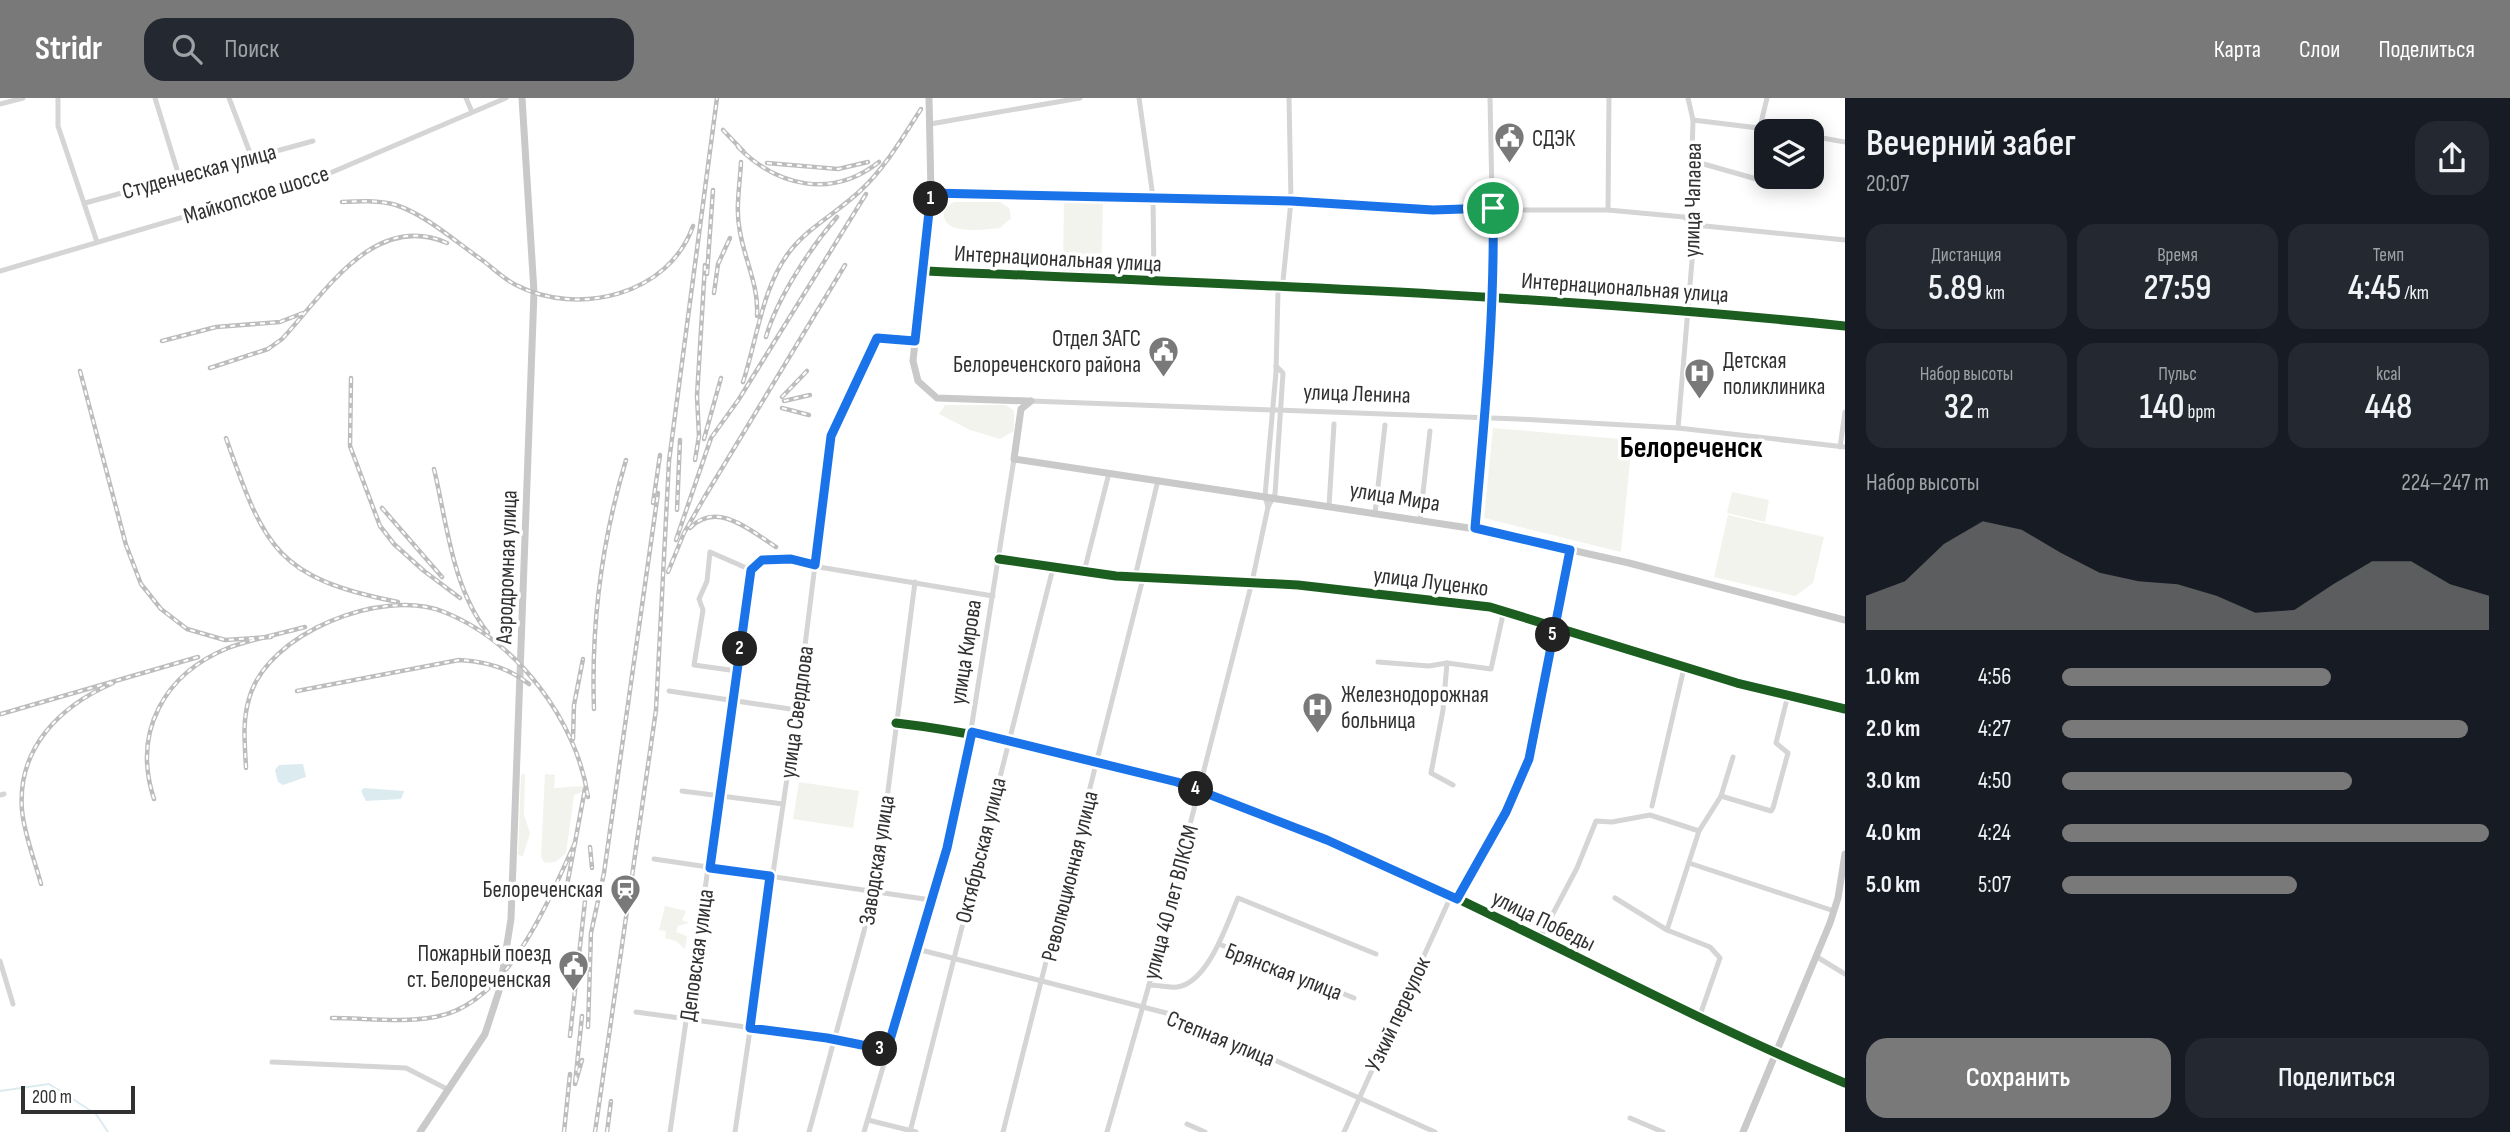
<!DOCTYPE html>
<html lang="ru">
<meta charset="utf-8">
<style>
body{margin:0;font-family:"Sofia Sans Condensed",sans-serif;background:#242831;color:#f1f3f6;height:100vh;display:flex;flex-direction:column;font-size:26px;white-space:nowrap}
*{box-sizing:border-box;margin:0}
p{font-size:23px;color:#9ea1a6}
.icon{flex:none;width:38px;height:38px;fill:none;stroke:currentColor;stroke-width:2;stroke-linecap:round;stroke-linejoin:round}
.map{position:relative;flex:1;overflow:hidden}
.sheet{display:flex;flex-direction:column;background:#171b24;width:665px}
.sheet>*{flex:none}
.controls{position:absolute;left:1754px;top:21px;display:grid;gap:14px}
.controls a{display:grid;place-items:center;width:70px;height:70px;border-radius:14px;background:#171b24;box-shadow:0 4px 18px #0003;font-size:35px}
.scale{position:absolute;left:21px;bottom:18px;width:114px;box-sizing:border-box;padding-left:7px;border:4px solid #313131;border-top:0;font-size:19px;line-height:24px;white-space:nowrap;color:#313131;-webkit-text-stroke:5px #fff;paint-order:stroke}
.pin{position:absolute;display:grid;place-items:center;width:60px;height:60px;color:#fff;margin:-30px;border:4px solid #fff;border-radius:50%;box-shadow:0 2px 7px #0007}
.km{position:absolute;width:35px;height:35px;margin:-18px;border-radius:50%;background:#222;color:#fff;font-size:19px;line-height:35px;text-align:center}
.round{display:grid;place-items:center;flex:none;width:74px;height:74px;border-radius:21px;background:#242831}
.head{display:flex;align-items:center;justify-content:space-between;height:119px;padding:0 21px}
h1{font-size:38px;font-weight:600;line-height:52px}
.metrics{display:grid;grid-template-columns:repeat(3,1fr);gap:10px;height:119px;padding:7px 21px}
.metrics div{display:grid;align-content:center;border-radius:18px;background:#242831;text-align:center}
.metrics b{font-size:35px;font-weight:600}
.metrics small{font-size:19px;font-weight:400}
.metrics p{font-size:19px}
.chart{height:196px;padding:14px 21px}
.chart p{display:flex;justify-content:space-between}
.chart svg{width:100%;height:126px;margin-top:7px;fill:#797979;opacity:.7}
.action{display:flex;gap:14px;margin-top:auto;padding:14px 21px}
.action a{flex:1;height:80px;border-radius:21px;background:#797979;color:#fff;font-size:28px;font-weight:600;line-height:80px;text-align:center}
.action a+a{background:#242831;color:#f1f3f6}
ul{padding:0 21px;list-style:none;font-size:23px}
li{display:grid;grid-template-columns:112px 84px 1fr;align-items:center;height:52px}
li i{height:18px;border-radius:9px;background:#797979}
header{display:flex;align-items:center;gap:42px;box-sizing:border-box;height:98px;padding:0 35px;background:#797979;color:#fff}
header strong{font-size:33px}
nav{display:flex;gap:38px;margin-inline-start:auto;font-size:24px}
.search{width:490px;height:63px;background:#242831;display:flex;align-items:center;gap:18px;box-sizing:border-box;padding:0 24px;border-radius:21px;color:#9ea1a6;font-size:26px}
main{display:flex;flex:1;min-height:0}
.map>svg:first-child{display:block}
</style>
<header>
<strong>Stridr</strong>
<div class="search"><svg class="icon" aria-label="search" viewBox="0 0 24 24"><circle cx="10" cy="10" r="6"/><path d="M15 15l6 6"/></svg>Поиск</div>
<nav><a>Карта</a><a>Слои</a><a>Поделиться</a></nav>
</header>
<main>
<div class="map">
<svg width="1845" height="1034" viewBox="0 0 1845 1034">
<rect width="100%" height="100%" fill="#fff"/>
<g fill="#f1f3ec">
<path d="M1064,101l39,1 -2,74 -38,-2z"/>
<path d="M954,104h46l9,6 2,10 -11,10c-13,1 -56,8 -56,-13 0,-7 5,-10 10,-13z"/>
<path d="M945,307h61l8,6v20l-14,8 -30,-9 -31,-16z"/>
<path d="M1493,330l139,12 -11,112 -137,-34z"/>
<path d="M1732,394l37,8 -4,22 -38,-9z"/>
<path d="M1728,417l96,22 -11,46 -18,13 -81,-19z"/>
<path d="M525,676l-1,41 6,18 -7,23 -5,-1 3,-80z"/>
<path d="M545,676l10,1 -1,13 30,-2v5l-10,4 -8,58 -11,9 -10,1 -4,-6z"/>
<path d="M799,684l60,9 -6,37 -60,-9z"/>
<path d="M665,808l21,5 -4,9 7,3 -11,3 -2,6 11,4 -2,13 -9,-8 -11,-3 1,-7 -7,-1z"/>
</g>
<g fill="#dbebf0">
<path d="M303,666l3,13 -23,8 -5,-3 -3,-12 4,-5z"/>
<path d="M364,690l40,3 -3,8 -35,2 -5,-10z"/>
</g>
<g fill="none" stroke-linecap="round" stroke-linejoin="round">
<path stroke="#dbebf0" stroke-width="2" d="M0,993l49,-7 47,30 12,18"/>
<g stroke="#d5d5d5" stroke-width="5">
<path d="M58,0v28l39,116"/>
<path d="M155,0l24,78"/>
<path d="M229,0l23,60"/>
<path d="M466,0l6,14"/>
<path d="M1139,0l14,99 1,84"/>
<path d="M1688,0l5,22 -3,102"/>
<path d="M0,6l23,-6"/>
<path d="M1693,22l90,11"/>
<path d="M930,26l150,-26"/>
<path d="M1760,29l7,-29"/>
<path d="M1811,38l34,6"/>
<path d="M1693,63l67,19"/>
<path d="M931,95l360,8 142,9h175l76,7 11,8"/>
<path d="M85,105l228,-62"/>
<path d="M1608,112l1,-112"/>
<path d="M1695,127l150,15"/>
<path d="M0,173l323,-95 183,-78"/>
<path d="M923,173c308,13 615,23 922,55"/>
<path d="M1220,183l56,5"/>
<path d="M1031,303l487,18 160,9 167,19"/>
<path d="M1678,330l17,-203"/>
<path d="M1840,349l5,-35"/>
<path d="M1329,408l5,-82"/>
<path d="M1268,409l-3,-11 11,-124 2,-80 5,-11 8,-80 -2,-103"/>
<path d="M1375,415l10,-88"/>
<path d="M1420,421l10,-88"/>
<path d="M1475,430l12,-119 7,-112 -4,-199"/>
<path d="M999,461l117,17 182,9 192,22 247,76 108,26"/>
<path d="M1084,474l25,-99"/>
<path d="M1135,479l23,-97"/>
<path d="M1378,564l51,4 18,-3"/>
<path d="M737,573l-43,-6 9,-55 -4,-11 8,-18 3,-29 41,18 11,-10 47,1 10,6 174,29"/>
<path d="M669,593l128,19"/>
<path d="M896,625c69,8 129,22 197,39 27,6 55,11 82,20 234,75 444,207 670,301"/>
<path d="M1453,687l-22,-12 12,-63 4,-47 44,6 13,-59"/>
<path d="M682,693l101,13"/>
<path d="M0,697l4,-1"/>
<path d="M1721,698l50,15 2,-3 15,-55 -12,-10 12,-48"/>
<path d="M1652,708l32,-138"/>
<path d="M654,761l277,41"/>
<path d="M1689,765l145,48"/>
<path d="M1615,800l52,32 43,17 10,11 -21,60"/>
<path d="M1457,801l49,-87 23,-53 41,-209"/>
<path d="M1667,832l32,-99 22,-35 12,-39"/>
<path d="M1539,842l38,-72 19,-47 16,1 38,-7 49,16"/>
<path d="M1219,846l135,54"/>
<path d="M917,851l257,66 261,117"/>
<path d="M1817,859l28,17"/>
<path d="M0,863l13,43"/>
<path d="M1149,887c9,0 19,3 28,2 31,-4 50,-63 61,-89l138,56"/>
<path d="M636,914l191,26 60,12"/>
<path d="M272,964l134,6 43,22"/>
<path d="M1630,1020l33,14"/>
<path d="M868,1022l48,12"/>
<path d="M1187,1026l18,8"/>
<path d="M670,1034l81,-562"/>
<path d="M735,1034l62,-422 34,-274 46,-98 38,3"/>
<path d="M809,1034l66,-241 40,-309"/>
<path d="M864,1034l83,-284 17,-74 50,-315"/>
<path d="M910,1034l143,-564"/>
<path d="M1003,1034l140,-554"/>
<path d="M1107,1034l42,-147 103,-403 16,-75 7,-13 8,-121 -7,-7"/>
<path d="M1344,1034l107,-236"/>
</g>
<g stroke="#c9c9c9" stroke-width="7">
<path d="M929,0l2,95 -18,168 5,20 19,17 91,3"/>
<path d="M1031,303l-10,8 -7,50 468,71 147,33 216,57"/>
<path d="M420,1034l65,-98 15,-46 11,-69 23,-627 -12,-194"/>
<path d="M1743,1034l87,-209 8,-25 7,-44"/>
</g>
<defs>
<g id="rail">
<path d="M723,32l21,22"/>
<path d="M738,49c40,40 94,52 141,15"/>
<path d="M741,64c-1,23 -6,47 -1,70 5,29 19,54 17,84"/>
<path d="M767,65l71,6 30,-7"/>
<path d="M342,104c17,-1 37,-2 54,3 30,10 60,37 86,55 11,8 22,19 34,25 62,32 153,10 177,-59"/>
<path d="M707,176l6,-84"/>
<path d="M714,195l4,-29 12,-26"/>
<path d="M766,239c11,-39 45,-90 71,-120"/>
<path d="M162,243l54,-14 64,-5 23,-9"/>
<path d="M210,270l58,-19 14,-10c43,-46 92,-128 165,-96"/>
<path d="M80,273l46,174 15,39 20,25 26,20 38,11 46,-3"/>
<path d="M351,280l-1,68 30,80 14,18 30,27 36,27"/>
<path d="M743,284c14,-42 19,-95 47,-131 20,-25 48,-39 70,-60 25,-23 43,-54 61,-82"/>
<path d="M782,299l25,-26"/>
<path d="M784,303l26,-6"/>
<path d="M782,310l27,7"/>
<path d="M226,340c39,111 51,140 172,164"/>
<path d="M704,341l17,-61"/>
<path d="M695,362l4,-24 -2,-40 8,-131"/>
<path d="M434,371c13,54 18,119 54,164"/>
<path d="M653,405l7,-48"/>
<path d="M382,410l60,69"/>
<path d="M677,412l3,-70"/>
<path d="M690,430c27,-28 61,3 86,19"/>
<path d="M676,442l35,-102 28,-39 127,-205"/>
<path d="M668,474l16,-39 20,-35 141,-233"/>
<path d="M297,593l162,-31c25,1 50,8 70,24"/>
<path d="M594,611c-3,-84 8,-169 32,-249"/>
<path d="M1,616l197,-57"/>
<path d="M573,641l1,-34 9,-46"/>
<path d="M246,670c-1,-23 -4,-46 3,-69 17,-66 134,-112 195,-87 73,29 133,109 144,185"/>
<path d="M154,701c-22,-67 10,-125 74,-151 24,-9 52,-14 77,-21"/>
<path d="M590,749l2,21"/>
<path d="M41,786c-6,-23 -17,-50 -19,-74 -5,-62 38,-104 91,-127"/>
<path d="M565,798l20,-107"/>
<path d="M582,918l-7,68 7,-24"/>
<path d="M332,920c33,0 70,5 103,-1 73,-13 112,-114 140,-174"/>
<path d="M588,929l3,-94 13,-60 54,-380"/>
<path d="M570,938l15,-135"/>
<path d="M564,1034l6,-58"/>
<path d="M595,1034l61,-422 13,-249 48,-363"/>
<path d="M607,1034l4,-31"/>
</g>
</defs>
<use href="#rail" stroke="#bdbdbd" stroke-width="4.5"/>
<use href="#rail" stroke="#fff" stroke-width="2" stroke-dasharray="5" stroke-linecap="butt"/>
<defs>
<g id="cycleway">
<path d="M923,173c308,13 615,23 922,55"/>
<path d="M999,461l117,17 182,9 192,22 247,76 108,26"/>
<path d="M896,625c69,8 129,22 197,39 27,6 55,11 82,20 234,75 444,207 670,301"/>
</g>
</defs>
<use href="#cycleway" stroke="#fff" stroke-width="13"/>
<use href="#cycleway" stroke="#1b5e20" stroke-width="9"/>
</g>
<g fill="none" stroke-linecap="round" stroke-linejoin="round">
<defs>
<path id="route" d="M931,95l360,8 142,9 60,-2c2,108 -9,213 -18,320l95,22 -41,209 -23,53 -49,87 -130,-59 -150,-58 -205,-50 -25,116 -60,202 -60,-12 -77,-10 20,-152 -60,-8 41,-298 11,-10 29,-1 24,6 16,-129 46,-98 38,3z"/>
</defs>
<use href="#route" stroke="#fff" stroke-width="14"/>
<use href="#route" stroke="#1a73e8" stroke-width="9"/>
</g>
<defs>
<symbol id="civic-pin" viewBox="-11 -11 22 30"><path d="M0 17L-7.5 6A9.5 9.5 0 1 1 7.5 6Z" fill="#797979" stroke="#fff"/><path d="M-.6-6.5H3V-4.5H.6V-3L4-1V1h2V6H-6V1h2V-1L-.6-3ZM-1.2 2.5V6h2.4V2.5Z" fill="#fff"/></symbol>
<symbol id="hospital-pin" viewBox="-11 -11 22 30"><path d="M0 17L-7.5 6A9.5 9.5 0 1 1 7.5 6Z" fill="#797979" stroke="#fff"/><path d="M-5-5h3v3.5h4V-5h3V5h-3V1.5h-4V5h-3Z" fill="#fff"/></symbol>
<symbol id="station-pin" viewBox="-11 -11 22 30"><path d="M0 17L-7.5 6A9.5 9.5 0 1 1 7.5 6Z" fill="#797979" stroke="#fff"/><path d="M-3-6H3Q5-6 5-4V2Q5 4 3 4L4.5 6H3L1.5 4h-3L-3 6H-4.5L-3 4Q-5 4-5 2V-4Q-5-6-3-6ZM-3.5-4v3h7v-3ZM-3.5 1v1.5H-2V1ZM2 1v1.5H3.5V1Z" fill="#fff"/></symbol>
</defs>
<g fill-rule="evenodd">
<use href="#civic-pin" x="1492" y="22" width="35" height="47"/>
<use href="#civic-pin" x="1146" y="236" width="35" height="47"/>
<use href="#hospital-pin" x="1682" y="258" width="35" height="47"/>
<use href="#hospital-pin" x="1300" y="592" width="35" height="47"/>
<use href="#station-pin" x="608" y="774" width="35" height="47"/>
<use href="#civic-pin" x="556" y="850" width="35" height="47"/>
</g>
<g text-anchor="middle" stroke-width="7" stroke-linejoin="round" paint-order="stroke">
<g font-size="23" fill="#313131" stroke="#fff" text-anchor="start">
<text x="1532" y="48">СДЭК</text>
<text x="1141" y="248" text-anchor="end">Отдел ЗАГС<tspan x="1141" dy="26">Белореченского района</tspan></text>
<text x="1723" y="270">Детская<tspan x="1723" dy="26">поликлиника</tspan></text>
<text x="1341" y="604">Железнодорожная<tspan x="1341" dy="26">больница</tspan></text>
<text x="603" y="799" text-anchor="end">Белореченская</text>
<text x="551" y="863" text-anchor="end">Пожарный поезд<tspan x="551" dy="26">ст. Белореченская</tspan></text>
</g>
<g font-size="23" fill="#313131" stroke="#fff">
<text transform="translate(199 73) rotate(-15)" y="8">Студенческая улица</text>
<text transform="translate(256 96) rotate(-17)" y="8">Майкопское шоссе</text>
<text transform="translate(1692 102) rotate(-89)" y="8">улица Чапаева</text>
<text transform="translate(1058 160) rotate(3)" y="8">Интернациональная улица</text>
<text transform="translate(1625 189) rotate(4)" y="8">Интернациональная улица</text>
<text transform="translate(1357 295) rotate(2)" y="8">улица Ленина</text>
<text transform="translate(1395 398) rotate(9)" y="8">улица Мира</text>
<text transform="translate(506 469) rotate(-88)" y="8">Аэродромная улица</text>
<text transform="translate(1431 483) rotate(7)" y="8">улица Луценко</text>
<text transform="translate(965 554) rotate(-81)" y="8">улица Кирова</text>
<text transform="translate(796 614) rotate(-82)" y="8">улица Свердлова</text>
<text transform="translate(980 752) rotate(-76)" y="8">Октябрьская улица</text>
<text transform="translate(876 762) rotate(-81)" y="8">Заводская улица</text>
<text transform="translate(1069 778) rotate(-76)" y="8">Революционная улица</text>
<text transform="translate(1170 804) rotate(-75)" y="8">улица 40 лет ВЛКСМ</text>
<text transform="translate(1544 822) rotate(26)" y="8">улица Победы</text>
<text transform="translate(696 857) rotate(-82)" y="8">Деповская улица</text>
<text transform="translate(1284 873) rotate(21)" y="8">Брянская улица</text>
<text transform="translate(1397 916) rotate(-65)" y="8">Узкий переулок</text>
<text transform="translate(1221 940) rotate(22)" y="8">Степная улица</text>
</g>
<g font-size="30" font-weight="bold" fill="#000" stroke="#fff">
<text x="1691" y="359">Белореченск</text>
</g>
</g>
</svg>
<div class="controls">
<a><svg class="icon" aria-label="layers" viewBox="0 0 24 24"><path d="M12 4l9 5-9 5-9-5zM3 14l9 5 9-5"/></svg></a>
</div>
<div class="scale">200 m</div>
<div class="pin" style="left:1493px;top:110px;background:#1e9e55"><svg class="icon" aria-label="arrive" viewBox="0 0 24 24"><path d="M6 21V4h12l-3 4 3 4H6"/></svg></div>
<b class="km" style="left:931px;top:101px">1</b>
<b class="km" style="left:740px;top:551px">2</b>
<b class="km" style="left:880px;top:951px">3</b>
<b class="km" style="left:1196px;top:691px">4</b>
<b class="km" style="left:1553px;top:537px">5</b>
</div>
<section class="sheet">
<div class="head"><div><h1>Вечерний забег</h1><p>20:07</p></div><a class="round"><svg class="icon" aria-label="share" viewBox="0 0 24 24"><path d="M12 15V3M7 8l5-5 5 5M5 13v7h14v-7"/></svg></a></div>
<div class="metrics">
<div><p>Дистанция</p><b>5.89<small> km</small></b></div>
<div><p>Время</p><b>27:59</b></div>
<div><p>Темп</p><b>4:45<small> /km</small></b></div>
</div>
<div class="metrics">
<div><p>Набор высоты</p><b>32<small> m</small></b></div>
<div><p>Пульс</p><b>140<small> bpm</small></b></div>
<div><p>kcal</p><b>448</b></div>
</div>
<div class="chart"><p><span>Набор высоты</span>224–247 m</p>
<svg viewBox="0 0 160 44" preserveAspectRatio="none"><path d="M0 44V32L10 27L20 14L30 6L40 9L50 17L60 24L70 27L80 28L90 32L100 38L110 37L120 28L130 20L140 20L150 28L160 32V44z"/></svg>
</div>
<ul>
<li><b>1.0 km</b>4:56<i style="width:63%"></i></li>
<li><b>2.0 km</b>4:27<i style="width:95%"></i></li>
<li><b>3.0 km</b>4:50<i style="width:68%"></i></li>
<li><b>4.0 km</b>4:24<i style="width:100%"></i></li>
<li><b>5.0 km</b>5:07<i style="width:55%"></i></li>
</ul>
<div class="action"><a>Сохранить</a><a>Поделиться</a></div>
</section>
</main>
